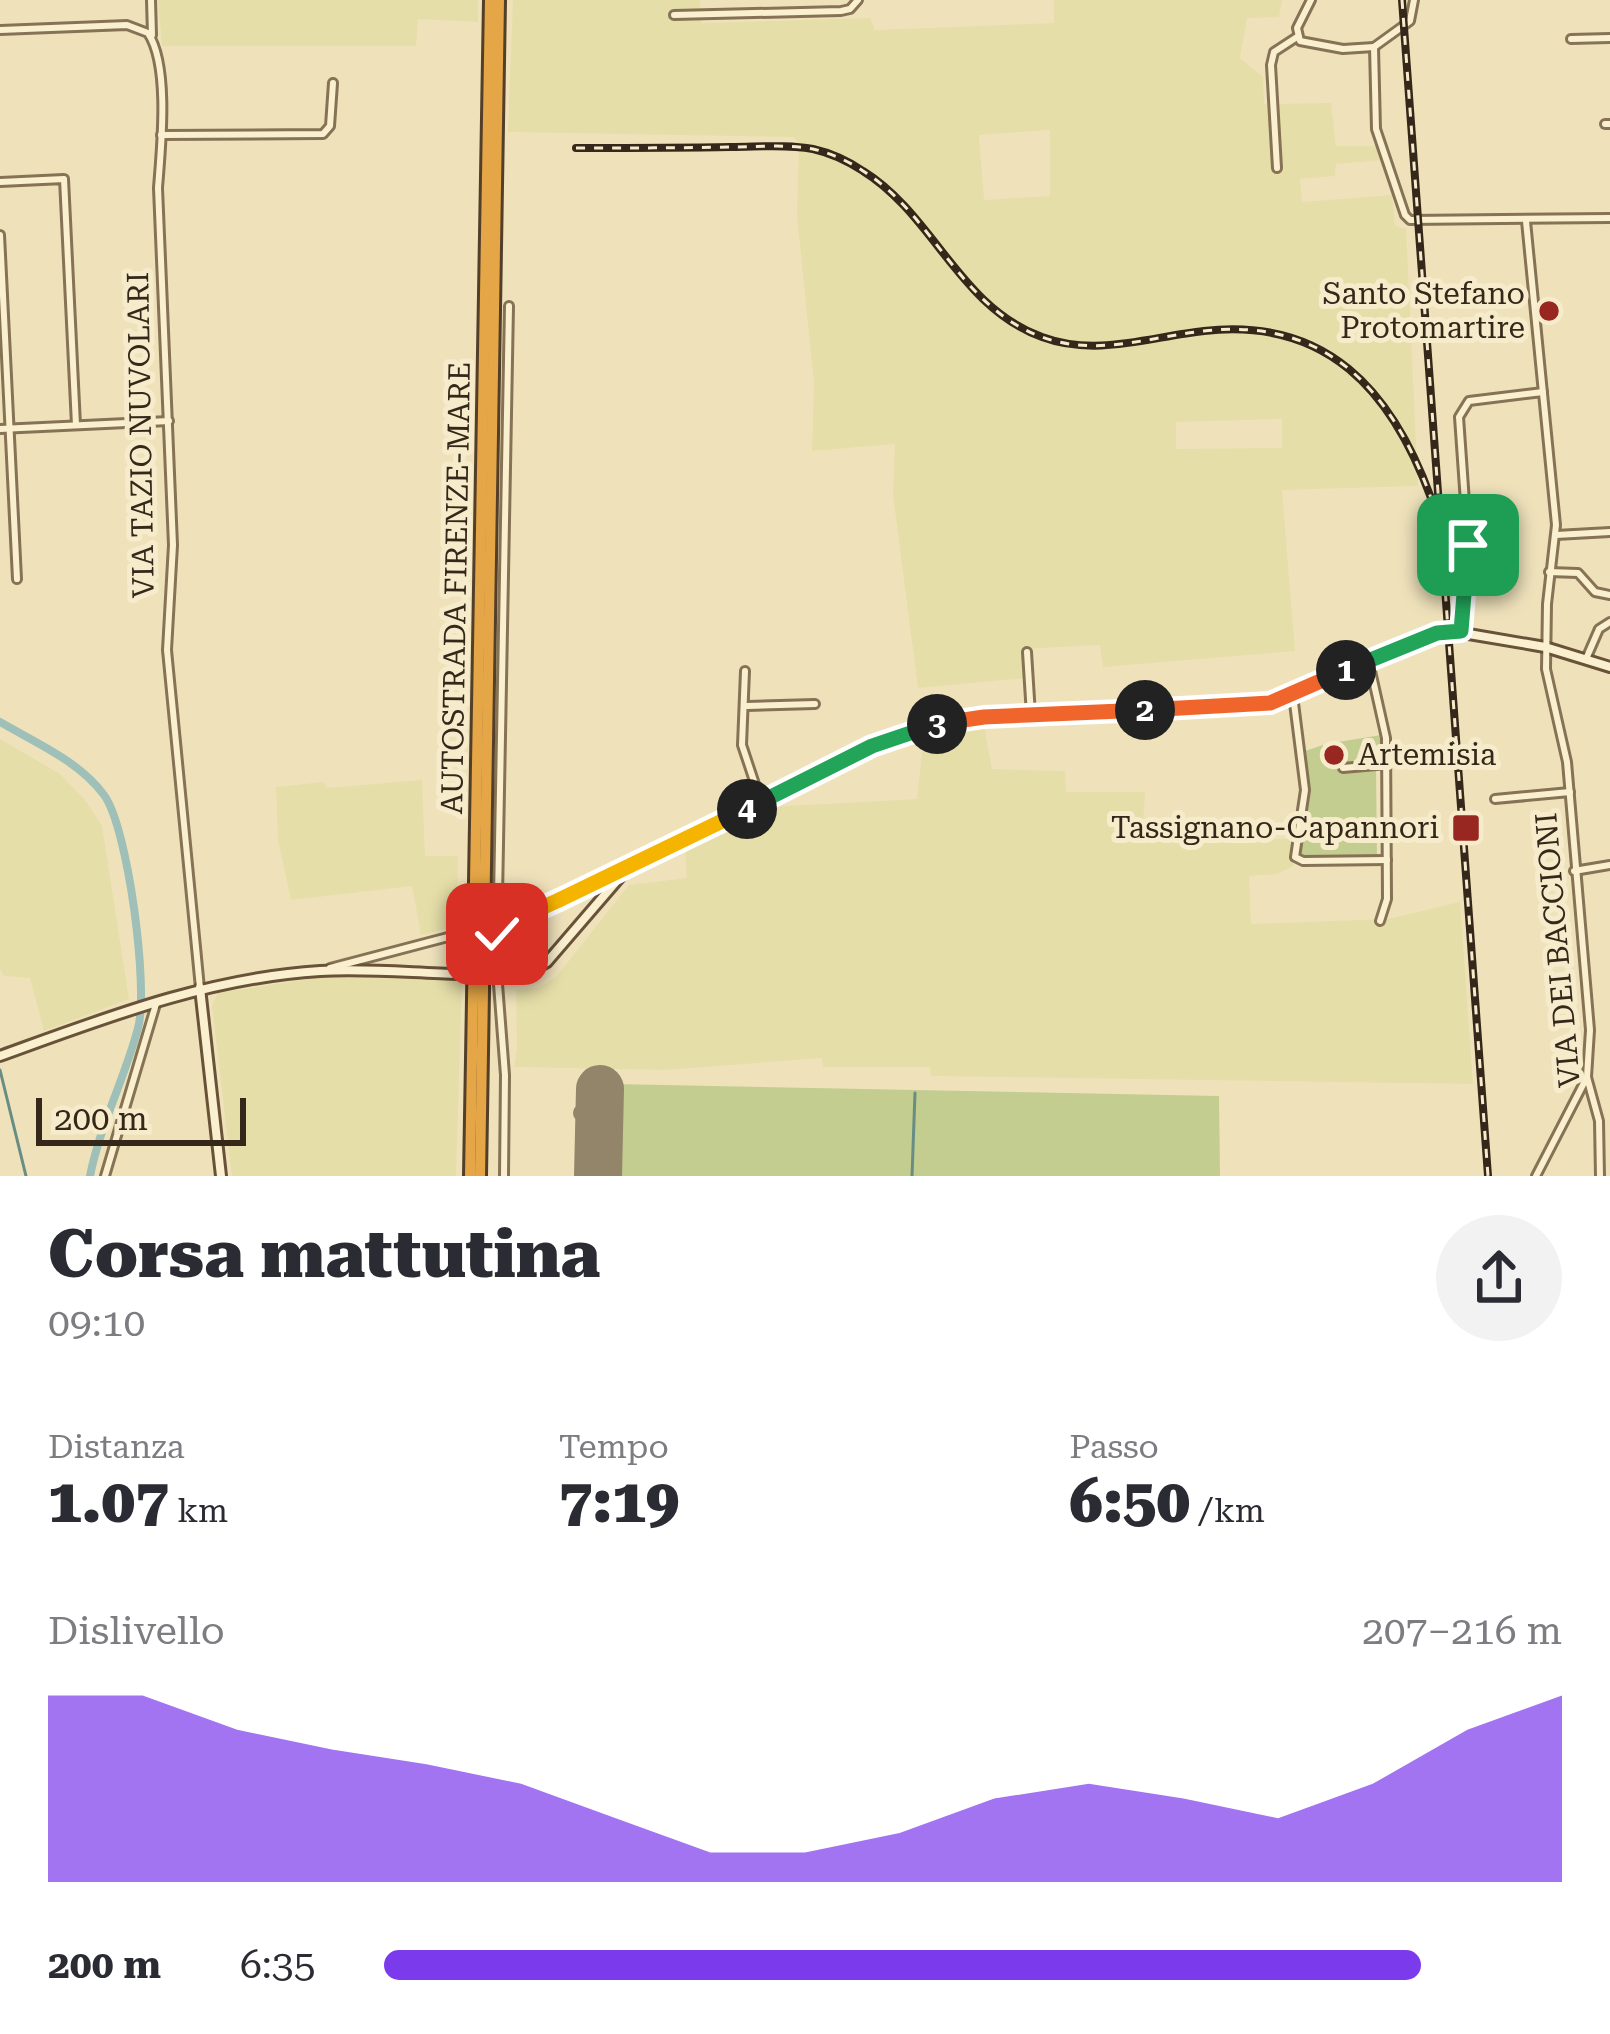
<!DOCTYPE html>
<html lang="it">
<meta charset="utf-8">
<style>
body{margin:0;font-family:"Roboto Serif",serif;background:#f2f2f3;color:#2b2b33;height:100vh;display:flex;flex-direction:column;font-size:45px;white-space:nowrap}
*{box-sizing:border-box;margin:0}
p{font-size:39px;color:#7c7c81}
.icon{flex:none;width:66px;height:66px;fill:none;stroke:currentColor;stroke-width:2;stroke-linecap:round;stroke-linejoin:round}
.map{position:relative;height:1176px;overflow:hidden}
.panel{display:flex;flex-direction:column;background:#fff;flex:1}
.panel>*{flex:none}
.scale{position:absolute;left:36px;bottom:30px;width:210px;box-sizing:border-box;padding-left:12px;border:6px solid #35281a;border-top:0;font-size:33px;line-height:42px;white-space:nowrap;color:#35281a;-webkit-text-stroke:9px #f6eccb;paint-order:stroke}
.pin{position:absolute;display:grid;place-items:center;width:102px;height:102px;color:#fff;margin:-51px;border-radius:24px;box-shadow:0 6px 18px #0006}
.km{position:absolute;width:60px;height:60px;margin:-30px;border-radius:50%;background:#222;color:#fff;font-size:33px;line-height:60px;text-align:center}
.round{display:grid;place-items:center;flex:none;width:126px;height:126px;border-radius:63px;background:#f2f2f3}
.head{display:flex;align-items:center;justify-content:space-between;height:204px;padding:0 48px}
h1{font-size:66px;font-weight:800;line-height:90px}
.stats{display:grid;grid-template-columns:repeat(3,1fr);gap:18px;height:204px;padding:12px 48px}
.stats div{display:grid;align-content:center}
.stats b{font-size:60px;font-weight:800}
.stats small{font-size:33px;font-weight:400}
.stats p{font-size:33px}
.chart{height:336px;padding:24px 48px}
.chart p{display:flex;justify-content:space-between}
.chart svg{width:100%;height:216px;margin-top:12px;fill:#7c3aed;opacity:.7}
ul{padding:0 48px;list-style:none;font-size:39px}
li{display:grid;grid-template-columns:192px 144px 1fr;align-items:center;height:90px}
li i{height:30px;border-radius:15px;background:#7c3aed}
.map>svg:first-child{display:block}
</style>
<div class="map">
<svg width="1610" height="1176" viewBox="0 0 1610 1176">
<rect width="100%" height="100%" fill="#efe2bb"/>
<g fill="#e5dea8" fill-rule="evenodd">
<path d="M158,0h320v22l-60,-3 -2,27h-254z"/>
<path d="M513,0h187l1,23 169,-5 5,12 179,-7v-23h228l-3,17 -32,1 -7,40 23,19 1,27 67,-1 5,43h41l6,14 -47,4 -1,12 -35,3 2,23 90,-7 3,31 11,3 12,257 -136,4 13,161 -192,16 -3,-22 -77,4 3,29 -108,10 -25,-193 2,-51 -83,7 2,-68 -17,-167 2,-72 -5,-7 -286,-5zM1050,130v66l-66,4 -5,-65zM1282,419v29l-106,1v-27z"/>
<path d="M984,726l8,43 73,2 1,21h79l-3,48 149,-1 2,27 -16,8 -28,2 2,48 137,-5 72,-17 13,182 -542,-8 -1,-9h-107l-1,-9 -156,12 -152,-3 3,-17 -1,-60 24,-3 16,-10 73,-92 58,-7 -2,-33 84,-38 148,-8 7,-64z"/>
<path d="M0,739l60,35 25,26 17,26 27,173 -85,32 -14,-53 -26,-2 -4,-7z"/>
<path d="M422,780l3,76h33l-1,70 -36,9 -9,-49 -121,14 -13,-60 -2,-53 48,-5 3,6z"/>
<path d="M321,977l141,3 -6,196h-224l-20,-171 6,-12z"/>
</g>
<g fill="#c3cd8f">
<path d="M1381,735l1,25 -6,5 1,95 -79,-3 10,-68 -6,-37 21,-7 3,20 13,-1 -1,-22z"/>
<path d="M612,1084l607,12 1,80h-610z"/>
</g>
<g fill="none" stroke-linecap="round" stroke-linejoin="round">
<g stroke="#678d85" stroke-width="3">
<path d="M0,1070l26,106"/>
<path d="M912,1176l3,-83"/>
</g>
<path stroke="#9fc0b8" stroke-width="8" d="M0,722c36,21 79,39 104,73 24,32 45,194 34,233 -13,50 -38,97 -48,148"/>
<path stroke="#92856a" stroke-width="18" d="M582,1113l17,1"/>
<path stroke="#92856a" stroke-width="48" d="M598,1176l2,-87"/>
<defs>
<g id="street">
<path d="M151,0l1,35"/>
<path d="M1311,0l-14,28 3,13 43,8 31,-2"/>
<path d="M674,15l167,-4 9,-2 8,-9"/>
<path d="M0,30l127,-5 21,8c22,33 13,115 10,155l15,357 -6,105 33,338"/>
<path d="M1571,39l39,-1"/>
<path d="M1374,47l2,82 29,86 5,5 200,-2"/>
<path d="M1374,47l36,-26 4,-21"/>
<path d="M1605,124h5"/>
<path d="M161,135l162,-1 7,-8 3,-43"/>
<path d="M1277,168l-6,-103 3,-13 23,-15"/>
<path d="M0,182l64,-3 12,246"/>
<path d="M1526,221l30,304 -9,79 -1,65 21,93 23,268 -3,47 12,44 1,55"/>
<path d="M0,235l17,344"/>
<path d="M0,429l169,-8"/>
<path d="M1556,535l54,-3"/>
<path d="M1549,572l29,1 17,19 15,3"/>
<path d="M1461,631l8,-72 -10,-142 10,-16 74,-9"/>
<path d="M1027,652l4,63"/>
<path d="M1586,659l13,-30 11,-7"/>
<path d="M1369,662l17,76 1,161 -7,22"/>
<path d="M745,671l-3,74 19,57"/>
<path d="M1293,695l12,95 -10,67 8,4 84,-1"/>
<path d="M747,706l68,-2"/>
<path d="M1343,768l44,-4"/>
<path d="M1495,799l75,-7"/>
<path d="M1574,871l36,-6"/>
<path d="M504,925l-6,-28 11,-591"/>
<path d="M330,968l118,-31"/>
<path d="M105,1176l51,-172"/>
<path d="M504,1176l1,-101 -9,-117 3,-27 126,-61"/>
<path d="M1536,1176l51,-99"/>
</g>
<g id="secondary">
<path d="M505,974h20l22,-12 80,-93 277,-136 80,-16 286,-14 23,-8 17,-13 141,-51 94,16 65,20"/>
<path d="M200,988l21,188"/>
<path d="M0,1056c105,-38 207,-78 320,-85 46,-3 93,2 139,3"/>
</g>
<g id="highway">
<path d="M470,1176l20,-1176"/>
<path d="M480,1176l19,-1176"/>
</g>
</defs>
<use href="#street" stroke="#867254" stroke-width="12"/>
<use href="#secondary" stroke="#685238" stroke-width="14"/>
<use href="#highway" stroke="#533f29" stroke-width="16"/>
<use href="#street" stroke="#faefce" stroke-width="6"/>
<use href="#secondary" stroke="#faefce" stroke-width="8"/>
<use href="#highway" stroke="#e4a646" stroke-width="10"/>
<defs>
<g id="rail">
<path d="M1402,0l86,1176"/>
<path d="M576,148c52,0 103,0 155,-1 27,0 56,-3 82,2 18,4 35,12 50,22 71,44 96,136 179,166 54,20 107,0 162,-6 123,-14 188,60 227,167"/>
</g>
</defs>
<use href="#rail" stroke="#35281a" stroke-width="8"/>
<use href="#rail" stroke="#f6eccb" stroke-width="3" stroke-dasharray="9" stroke-linecap="butt"/>
<defs>
<path id="secondary-bridge" d="M459,974h46"/>
</defs>
<use href="#secondary-bridge" stroke="#685238" stroke-width="14" stroke-linecap="butt"/>
<use href="#secondary-bridge" stroke="#faefce" stroke-width="8"/>
</g>
<g fill="none" stroke-linecap="round" stroke-linejoin="round">
<defs>
<path id="split-1" d="M1346,670l91,-37 24,-2 7,-86"/>
<path id="split-2" d="M1145,710l125,-7 76,-33"/>
<path id="split-3" d="M937,724l47,-7 161,-7"/>
<path id="split-4" d="M747,809l125,-63 65,-22"/>
<path id="split-5" d="M559,900l188,-91"/>
<path id="split-6" d="M497,934l7,-9 55,-25"/>
</defs>
<use href="#split-1" stroke="#fff" stroke-width="24"/>
<use href="#split-2" stroke="#fff" stroke-width="24"/>
<use href="#split-3" stroke="#fff" stroke-width="24"/>
<use href="#split-4" stroke="#fff" stroke-width="24"/>
<use href="#split-5" stroke="#fff" stroke-width="24"/>
<use href="#split-6" stroke="#fff" stroke-width="24"/>
<use href="#split-1" stroke="#22a559" stroke-width="15"/>
<use href="#split-2" stroke="#f0652b" stroke-width="15"/>
<use href="#split-3" stroke="#f0652b" stroke-width="15"/>
<use href="#split-4" stroke="#22a559" stroke-width="15"/>
<use href="#split-5" stroke="#f5b400" stroke-width="15"/>
<use href="#split-6" stroke="#f5b400" stroke-width="15"/>
</g>
<g fill="#982722" stroke="#f6eccb" stroke-width="4.5">
<circle cx="1549" cy="311" r="12"/>
<circle cx="1334" cy="755" r="12"/>
<rect x="1451" y="813" width="30" height="30" rx="6"/>
</g>
<g text-anchor="middle" stroke-width="10" stroke-linejoin="round" paint-order="stroke">
<g font-size="30" fill="#35281a" stroke="#f6eccb" text-anchor="end">
<text x="1525" y="304">Santo Stefano<tspan x="1525" dy="34">Protomartire</tspan></text>
<text x="1358" y="765" text-anchor="start">Artemisia</text>
<text x="1439" y="838">Tassignano-Capannori</text>
</g>
<g font-size="30" fill="#35281a" stroke="#f6eccb">
<text transform="translate(141 435) rotate(-91)" y="10">VIA TAZIO NUVOLARI</text>
<text transform="translate(456 588) rotate(-89)" y="10">AUTOSTRADA FIRENZE-MARE</text>
<text transform="translate(1558 950) rotate(-95)" y="10">VIA DEI BACCIONI</text>
</g>
</g>
</svg>
<div class="scale">200 m</div>
<div class="pin" style="left:1468px;top:545px;background:#1e9e55"><svg class="icon" aria-label="arrive" viewBox="0 0 24 24"><path d="M6 21V4h12l-3 4 3 4H6"/></svg></div>
<div class="pin" style="left:497px;top:934px;background:#d93025"><svg class="icon" aria-label="check" viewBox="0 0 24 24"><path d="M5 12l5 5 9-10"/></svg></div>
<b class="km" style="left:1346px;top:670px">1</b>
<b class="km" style="left:1145px;top:710px">2</b>
<b class="km" style="left:937px;top:724px">3</b>
<b class="km" style="left:747px;top:809px">4</b>
</div>
<section class="panel">
<div class="head"><div><h1>Corsa mattutina</h1><p>09:10</p></div><a class="round"><svg class="icon" aria-label="share" viewBox="0 0 24 24"><path d="M12 15V3M7 8l5-5 5 5M5 13v7h14v-7"/></svg></a></div>
<div class="stats">
<div><p>Distanza</p><b>1.07<small> km</small></b></div>
<div><p>Tempo</p><b>7:19</b></div>
<div><p>Passo</p><b>6:50<small> /km</small></b></div>
</div>
<div class="chart"><p><span>Dislivello</span>207–216 m</p>
<svg viewBox="0 0 160 44" preserveAspectRatio="none"><path d="M0 44V6L10 6L20 13L30 17L40 20L50 24L60 31L70 38L80 38L90 34L100 27L110 24L120 27L130 31L140 24L150 13L160 6V44z"/></svg>
</div>
<ul>
<li><b>200 m</b>6:35<i style="width:88%"></i></li>
</ul>
</section>
